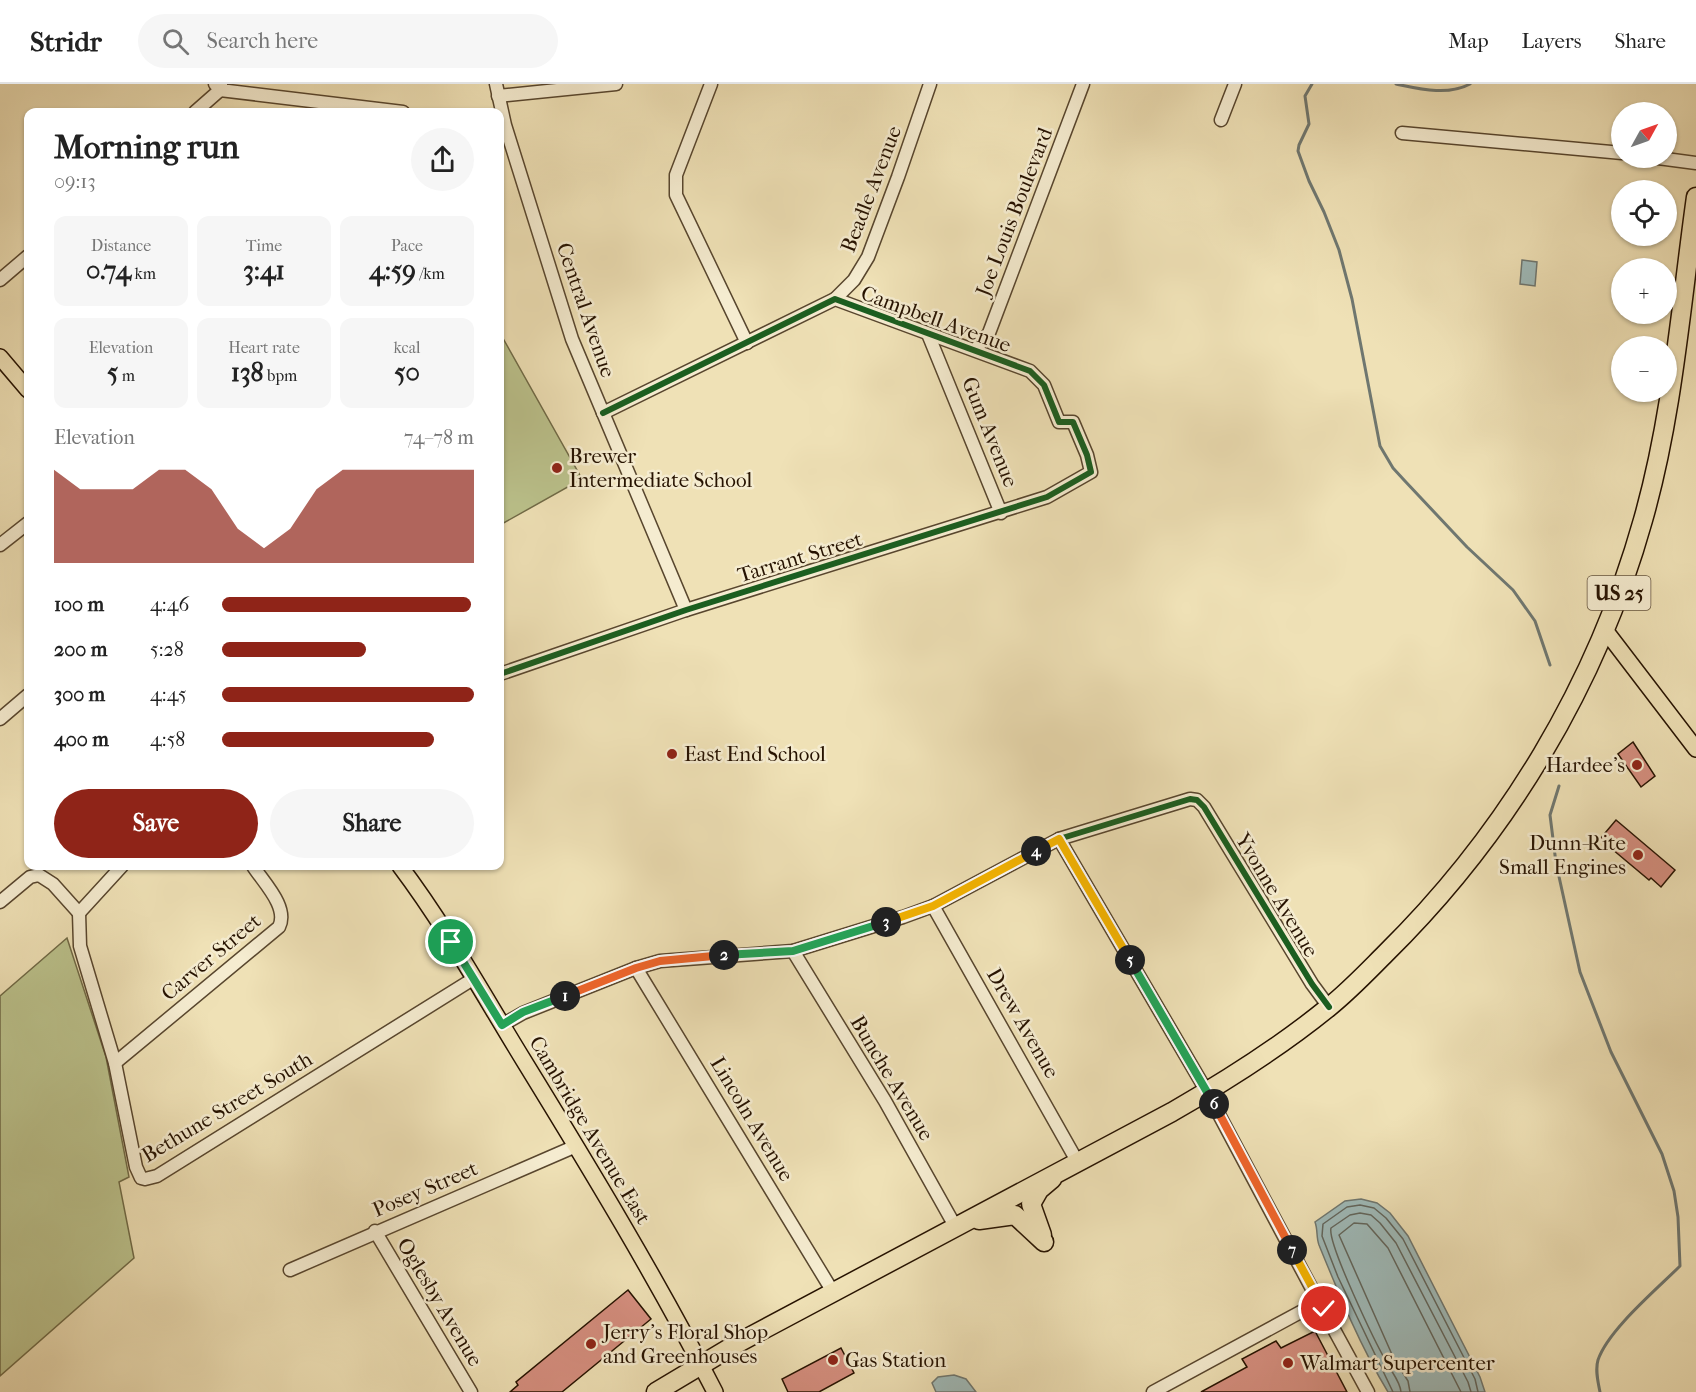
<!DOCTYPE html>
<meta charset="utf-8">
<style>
body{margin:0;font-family:"IM FELL French Canon",serif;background:#f6f6f6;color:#222;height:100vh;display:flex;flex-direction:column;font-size:22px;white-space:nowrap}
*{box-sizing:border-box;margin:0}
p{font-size:20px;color:#767676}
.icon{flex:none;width:33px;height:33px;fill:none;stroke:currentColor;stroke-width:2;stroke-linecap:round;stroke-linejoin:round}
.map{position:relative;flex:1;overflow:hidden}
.panel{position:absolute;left:24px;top:24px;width:480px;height:762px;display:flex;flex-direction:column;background:#fff;border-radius:12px;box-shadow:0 2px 4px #0004}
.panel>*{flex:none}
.needle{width:39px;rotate:50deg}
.controls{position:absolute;left:1611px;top:18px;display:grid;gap:12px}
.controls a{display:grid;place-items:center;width:66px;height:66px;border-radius:50%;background:#fff;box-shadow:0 2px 4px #0004;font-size:30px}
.pin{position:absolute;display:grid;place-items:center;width:51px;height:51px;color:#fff;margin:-26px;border:3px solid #fff;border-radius:50%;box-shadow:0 2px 6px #0007}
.km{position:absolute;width:30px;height:30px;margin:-15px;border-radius:50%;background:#222;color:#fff;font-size:16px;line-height:30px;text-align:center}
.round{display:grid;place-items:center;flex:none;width:63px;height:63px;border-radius:32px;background:#f6f6f6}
.summary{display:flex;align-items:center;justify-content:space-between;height:102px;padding:0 30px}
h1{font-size:33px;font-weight:700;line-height:45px}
.figures{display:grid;grid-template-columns:repeat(3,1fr);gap:9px;height:102px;padding:6px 30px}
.figures div{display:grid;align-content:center;border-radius:12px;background:#f6f6f6;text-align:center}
.figures b{font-size:26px;font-weight:700}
.figures small{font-size:16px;font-weight:400}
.figures p{font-size:16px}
.chart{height:168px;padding:12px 30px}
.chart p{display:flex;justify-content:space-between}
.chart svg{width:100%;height:108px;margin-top:6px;fill:#8f2418;opacity:.7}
.button{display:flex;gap:12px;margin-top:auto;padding:12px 30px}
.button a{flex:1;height:69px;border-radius:36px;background:#8f2418;color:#fff;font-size:24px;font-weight:700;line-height:69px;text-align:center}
.button a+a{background:#f6f6f6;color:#222}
ul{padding:0 30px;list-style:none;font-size:20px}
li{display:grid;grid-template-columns:96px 72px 1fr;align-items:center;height:45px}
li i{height:15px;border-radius:8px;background:#8f2418}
header{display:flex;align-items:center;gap:36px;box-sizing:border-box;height:84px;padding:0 30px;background:#fff;border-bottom:2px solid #e0e0e0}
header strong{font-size:28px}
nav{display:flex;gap:33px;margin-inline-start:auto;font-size:21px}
.search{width:420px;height:54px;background:#f6f6f6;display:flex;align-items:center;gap:15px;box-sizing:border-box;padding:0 21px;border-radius:33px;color:#767676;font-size:22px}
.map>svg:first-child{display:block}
</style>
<header>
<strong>Stridr</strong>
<div class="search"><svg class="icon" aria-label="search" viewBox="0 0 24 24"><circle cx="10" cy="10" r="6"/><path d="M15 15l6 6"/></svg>Search here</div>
<nav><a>Map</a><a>Layers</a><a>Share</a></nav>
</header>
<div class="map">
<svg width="1696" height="1308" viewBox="0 0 1696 1308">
<rect width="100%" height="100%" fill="#efe1b6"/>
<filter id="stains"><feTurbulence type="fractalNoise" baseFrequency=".00333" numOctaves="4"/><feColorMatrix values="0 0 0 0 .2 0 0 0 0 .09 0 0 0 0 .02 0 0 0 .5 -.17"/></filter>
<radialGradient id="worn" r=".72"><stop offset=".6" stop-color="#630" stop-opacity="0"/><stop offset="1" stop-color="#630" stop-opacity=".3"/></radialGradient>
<g fill="#bbc28c" stroke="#706a46" stroke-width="1.5">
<path d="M500,249l82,146 -82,46z"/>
<path d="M67,854l39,119 23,120 -10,5 15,76 -134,118v-380z"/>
</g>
<g fill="#9fbbba" stroke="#6f7770" stroke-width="1.5">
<path d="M1522,176l15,2 -2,24 -15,-2z"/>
<path d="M1361,1115l16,4 13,10 18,23 72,141 5,15h-97c-28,-46 -49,-98 -69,-147 -3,-8 -1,-15 -4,-23l30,-21z"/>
<path d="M954,1291l12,4 10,13h-40l-4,-9 6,-6z"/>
</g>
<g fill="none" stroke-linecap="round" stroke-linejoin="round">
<g stroke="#62665d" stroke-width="1.5">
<path d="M1393,1308l-55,-115 -16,-41 1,-12 24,-17 13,-2 14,3 12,10 17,21 72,140 3,13"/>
<path d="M1401,1308c-1,-11 -9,-19 -14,-29 -11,-19 -60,-120 -56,-135l19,-13 10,-2 11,2 9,8 16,20 72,139 3,10"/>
<path d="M1410,1308l-2,-11 -14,-22 -55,-124 15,-12 13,1 21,24 73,144"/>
</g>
<g stroke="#6f7770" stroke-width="3">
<path d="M1312,0l-7,12 4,28 -10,21 -1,6 11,30 15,31 15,38 13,49 28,147 13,22 11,12 63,67 46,43 22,31 15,44"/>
<path d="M1396,0c24,5 52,12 74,0"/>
<path d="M1559,702l-9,29 6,48 24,109 31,80 51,102 12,37 4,26 2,49c-23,23 -72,64 -82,94 -3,10 0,22 2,32"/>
</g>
</g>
<g fill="#d68f80" stroke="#261200" stroke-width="1.5">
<path d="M1633,658l22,34 -14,11 -23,-33z"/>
<path d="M1616,736l59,50 -14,17 -10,-9 -2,2 -49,-41z"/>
<path d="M628,1206l23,29 -89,73h-52l8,-7 -2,-3z"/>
<path d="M1315,1247l32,61h-146l46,-25 -5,-8 34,-18 5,7z"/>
<path d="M841,1264l13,25 -35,19h-31l-6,-13z"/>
</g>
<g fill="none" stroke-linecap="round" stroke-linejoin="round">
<defs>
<g id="minor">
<path d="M215,0l5,6 183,22"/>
<path d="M496,0l9,41 67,214 114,271"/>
<path d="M711,0l-35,91v20l71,148"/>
<path d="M498,12l118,-12"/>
<path d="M195,28l25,-22 1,-6"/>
<path d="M1221,36l14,-36"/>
<path d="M1402,49l220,20"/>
<path d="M1658,74l38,5"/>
<path d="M0,196l28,-24"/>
<path d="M835,215l19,-19 14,-23 30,-80 32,-93"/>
<path d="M928,250l73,179"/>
<path d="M975,266l14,-17 94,-249"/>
<path d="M0,461l28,-22"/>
<path d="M500,590l186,-64 361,-113 44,-25 -4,-17 -14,-33h-14l-15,-37 -14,-14 -195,-72 -232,114"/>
<path d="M0,635l28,-24"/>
<path d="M1059,755l148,253 112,210 -166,90"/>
<path d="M0,818l30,-25 9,-2 14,9 26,29"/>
<path d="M933,822l144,255"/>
<path d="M79,829l1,33 35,117 21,104 5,11 4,1 12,-3 316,-197"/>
<path d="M79,829l43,-47"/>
<path d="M793,867l92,150 70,125"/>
<path d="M636,884l197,324"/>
<path d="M502,941l21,-12 113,-45 24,-7 133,-10 110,-34 30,-11 126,-67 131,-40 7,1 7,7 108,177 17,23"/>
<path d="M115,979l164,-136c10,-20 -16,-45 -26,-61"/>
<path d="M375,1147l96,161"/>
<path d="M290,1186l286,-124"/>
<path d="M1319,1218l49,90"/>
</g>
<g id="major">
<path d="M0,273l28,33"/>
<path d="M1605,546l91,119"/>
<path d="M400,782c46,61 84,130 124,195 67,109 133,218 191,331"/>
</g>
<g id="highway">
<path d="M979,1136l36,-5 29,27"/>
<path d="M1042,1151l-11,-31 8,-14 13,-11"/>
<path d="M656,1308l82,-49 434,-231c54,-31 108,-65 157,-105 20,-16 38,-35 56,-53 122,-120 212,-270 258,-434 30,-105 38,-216 53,-323"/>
</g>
</defs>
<use href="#minor" stroke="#58462e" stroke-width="15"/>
<use href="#major" stroke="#261200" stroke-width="18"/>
<use href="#highway" stroke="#261200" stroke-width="21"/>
<use href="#minor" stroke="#f5ecd0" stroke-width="12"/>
<use href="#major" stroke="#efe1b6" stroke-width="15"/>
<use href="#highway" stroke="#efe1b6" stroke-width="18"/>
<defs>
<g id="cycleway">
<path d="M500,590l186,-64 361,-113 44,-25 -4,-17 -14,-33h-14l-15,-37 -14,-14 -195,-72 -232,114"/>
<path d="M502,941l21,-12 113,-45 24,-7 133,-10 110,-34 30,-11 126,-67 131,-40 7,1 7,7 108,177 17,23"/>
</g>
</defs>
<use href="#cycleway" stroke="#f5ecd0" stroke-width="10"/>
<use href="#cycleway" stroke="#1b5e20" stroke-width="6"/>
</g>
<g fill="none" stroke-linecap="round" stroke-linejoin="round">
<defs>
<path id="split-1" d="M451,858l51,83 21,-13 42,-16"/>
<path id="split-2" d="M565,912l71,-28 24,-7 64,-6"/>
<path id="split-3" d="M724,871l69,-4 93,-29"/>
<path id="split-4" d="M886,838l47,-16 103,-55"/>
<path id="split-5" d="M1036,767l23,-12 71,121"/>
<path id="split-6" d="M1130,876l84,144"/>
<path id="split-7" d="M1214,1020l78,146"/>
<path id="split-8" d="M1292,1166l32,59"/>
</defs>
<use href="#split-1" stroke="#fff" stroke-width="12"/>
<use href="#split-2" stroke="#fff" stroke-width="12"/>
<use href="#split-3" stroke="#fff" stroke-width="12"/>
<use href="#split-4" stroke="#fff" stroke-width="12"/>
<use href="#split-5" stroke="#fff" stroke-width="12"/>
<use href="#split-6" stroke="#fff" stroke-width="12"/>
<use href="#split-7" stroke="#fff" stroke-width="12"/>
<use href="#split-8" stroke="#fff" stroke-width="12"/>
<use href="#split-1" stroke="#22a559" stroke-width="8"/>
<use href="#split-2" stroke="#f0652b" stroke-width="8"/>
<use href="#split-3" stroke="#22a559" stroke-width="8"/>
<use href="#split-4" stroke="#f5b400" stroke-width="8"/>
<use href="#split-5" stroke="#f5b400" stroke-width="8"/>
<use href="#split-6" stroke="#22a559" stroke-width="8"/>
<use href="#split-7" stroke="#f0652b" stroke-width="8"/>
<use href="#split-8" stroke="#f5b400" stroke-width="8"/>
</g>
<g fill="#8f2418" stroke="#f5ecd0" stroke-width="2">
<circle cx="557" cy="384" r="6"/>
<circle cx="672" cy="670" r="6"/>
<circle cx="1637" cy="681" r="6"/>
<circle cx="1638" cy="771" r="6"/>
<circle cx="591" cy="1260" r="6"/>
<circle cx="833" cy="1276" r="6"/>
<circle cx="1288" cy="1279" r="6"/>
</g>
<g text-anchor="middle" stroke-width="5" stroke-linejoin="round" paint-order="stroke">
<rect fill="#f5ecd0" stroke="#64533e" stroke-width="1.5" x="1587.5" y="492" width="63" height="34" rx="4.5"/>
<g font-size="20" font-weight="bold" fill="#261200">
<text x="1619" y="516">US 25</text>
</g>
<g font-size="21" fill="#261200" stroke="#f5ecd0">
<text transform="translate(871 105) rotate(-69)" y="7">Beadle Avenue</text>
<text transform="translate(1014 128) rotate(-69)" y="7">Joe Louis Boulevard</text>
<text transform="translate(586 226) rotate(71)" y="7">Central Avenue</text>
<text transform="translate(936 235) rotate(20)" y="7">Campbell Avenue</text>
<text transform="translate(990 348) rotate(68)" y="7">Gum Avenue</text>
<text transform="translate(800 473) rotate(-17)" y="7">Tarrant Street</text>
<text transform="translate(1277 811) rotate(59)" y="7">Yvonne Avenue</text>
<text transform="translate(211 873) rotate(-40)" y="7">Carver Street</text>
<text transform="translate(1023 939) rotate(60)" y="7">Drew Avenue</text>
<text transform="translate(892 994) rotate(59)" y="7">Bunche Avenue</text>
<text transform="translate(227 1023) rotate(-31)" y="7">Bethune Street South</text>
<text transform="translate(752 1035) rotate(59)" y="7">Lincoln Avenue</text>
<text transform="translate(590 1046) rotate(59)" y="7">Cambridge Avenue East</text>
<text transform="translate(425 1105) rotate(-23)" y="7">Posey Street</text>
<text transform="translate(440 1218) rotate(59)" y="7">Oglesby Avenue</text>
</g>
<g font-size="21" fill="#261200" stroke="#f5ecd0" text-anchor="start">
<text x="569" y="379">Brewer<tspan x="569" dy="24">Intermediate School</tspan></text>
<text x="684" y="677">East End School</text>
<text x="1625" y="688" text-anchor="end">Hardee's</text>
<text x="1626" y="766" text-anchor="end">Dunn-Rite<tspan x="1626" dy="24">Small Engines</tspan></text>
<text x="603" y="1255">Jerry's Floral Shop<tspan x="603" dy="24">and Greenhouses</tspan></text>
<text x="845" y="1283">Gas Station</text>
<text x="1300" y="1286">Walmart Supercenter</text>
</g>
</g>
<rect width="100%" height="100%" filter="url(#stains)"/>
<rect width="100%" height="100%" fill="url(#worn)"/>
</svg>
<div class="controls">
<a><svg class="needle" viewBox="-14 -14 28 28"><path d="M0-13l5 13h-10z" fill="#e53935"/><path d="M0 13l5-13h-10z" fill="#767676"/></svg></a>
<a><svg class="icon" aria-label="locate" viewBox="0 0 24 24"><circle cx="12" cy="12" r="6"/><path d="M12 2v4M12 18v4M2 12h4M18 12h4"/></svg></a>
<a>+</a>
<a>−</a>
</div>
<div class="pin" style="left:451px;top:858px;background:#1e9e55"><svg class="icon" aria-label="arrive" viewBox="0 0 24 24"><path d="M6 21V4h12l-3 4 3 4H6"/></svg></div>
<div class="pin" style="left:1324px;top:1225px;background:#d93025"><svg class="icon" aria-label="check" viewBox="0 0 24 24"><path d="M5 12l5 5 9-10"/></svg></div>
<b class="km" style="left:565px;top:912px">1</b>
<b class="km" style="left:724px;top:871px">2</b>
<b class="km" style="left:886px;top:838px">3</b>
<b class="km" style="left:1036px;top:767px">4</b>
<b class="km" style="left:1130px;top:876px">5</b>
<b class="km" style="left:1214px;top:1020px">6</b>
<b class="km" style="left:1292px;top:1166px">7</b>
<section class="panel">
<div class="summary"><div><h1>Morning run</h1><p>09:13</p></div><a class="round"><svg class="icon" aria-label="share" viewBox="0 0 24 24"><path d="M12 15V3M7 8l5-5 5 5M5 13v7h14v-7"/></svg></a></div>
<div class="figures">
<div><p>Distance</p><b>0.74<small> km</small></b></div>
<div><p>Time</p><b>3:41</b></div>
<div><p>Pace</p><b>4:59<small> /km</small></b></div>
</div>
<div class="figures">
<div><p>Elevation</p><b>5<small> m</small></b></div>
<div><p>Heart rate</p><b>138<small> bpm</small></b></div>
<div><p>kcal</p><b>50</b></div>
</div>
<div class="chart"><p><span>Elevation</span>74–78 m</p>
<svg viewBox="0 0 160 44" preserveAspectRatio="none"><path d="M0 44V6L10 14L20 14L30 14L40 6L50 6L60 14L70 30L80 38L90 30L100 14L110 6L120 6L130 6L140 6L150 6L160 6V44z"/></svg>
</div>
<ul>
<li><b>100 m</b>4:46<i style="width:99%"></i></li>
<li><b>200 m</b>5:28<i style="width:57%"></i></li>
<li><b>300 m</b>4:45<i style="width:100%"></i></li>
<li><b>400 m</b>4:58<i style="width:84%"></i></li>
</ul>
<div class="button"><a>Save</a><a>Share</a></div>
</section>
</div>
